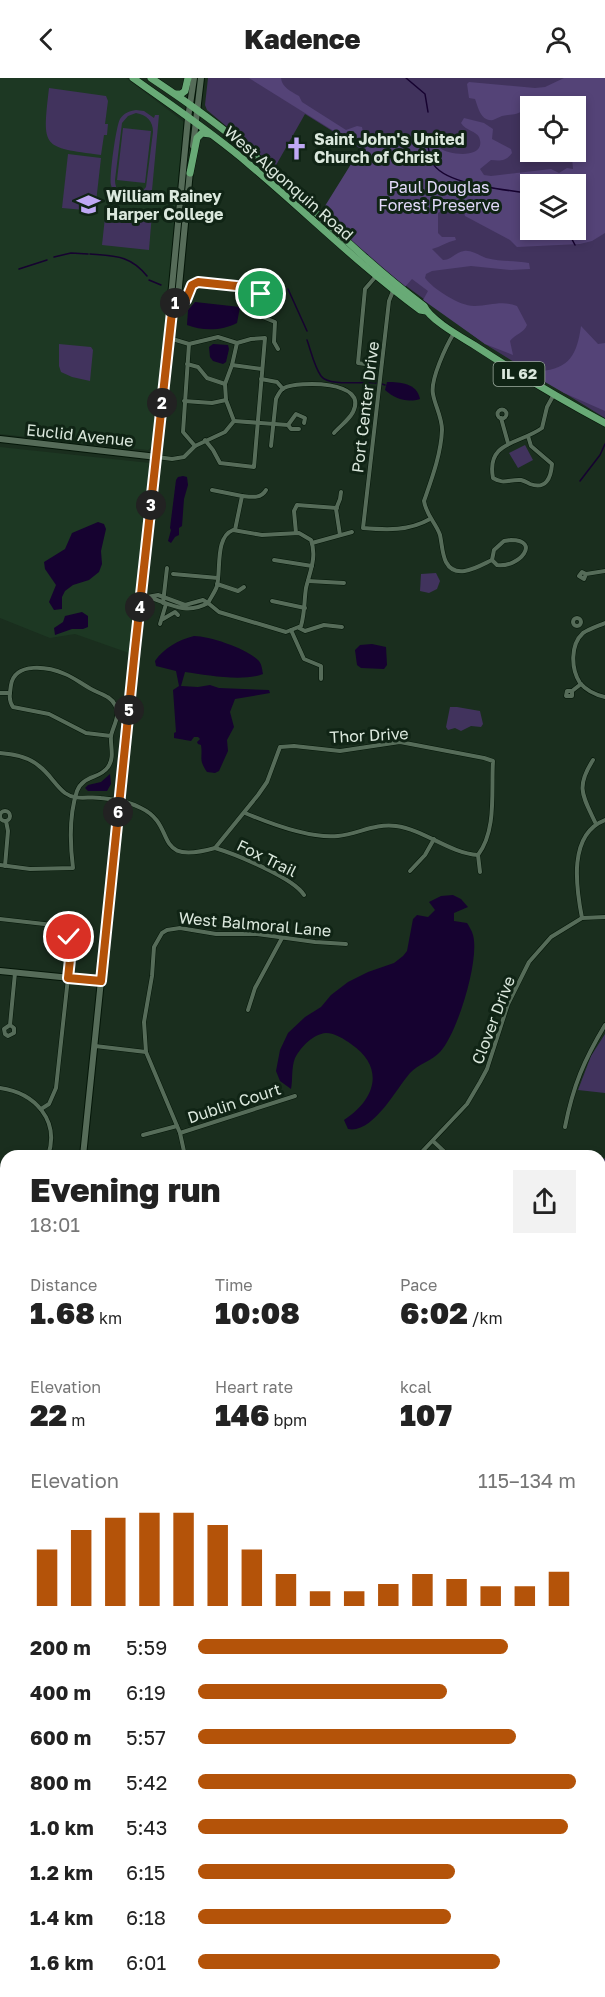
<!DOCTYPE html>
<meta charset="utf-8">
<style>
body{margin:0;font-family:"Golos Text",sans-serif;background:#f2f2f2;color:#222;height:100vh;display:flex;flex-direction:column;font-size:22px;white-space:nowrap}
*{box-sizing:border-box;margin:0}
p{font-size:20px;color:#767676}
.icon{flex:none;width:33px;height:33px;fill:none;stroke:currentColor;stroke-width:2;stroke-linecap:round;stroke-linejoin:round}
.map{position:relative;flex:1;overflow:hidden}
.details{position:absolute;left:0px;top:1072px;width:606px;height:848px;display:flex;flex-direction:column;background:#fff;border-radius:18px 18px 0 0;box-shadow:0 3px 9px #0003}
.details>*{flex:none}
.fabs{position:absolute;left:520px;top:18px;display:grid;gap:12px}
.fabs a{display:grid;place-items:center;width:66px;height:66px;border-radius:0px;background:#fff;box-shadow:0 3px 9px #0003;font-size:30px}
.pin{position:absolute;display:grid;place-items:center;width:51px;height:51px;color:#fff;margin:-26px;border:3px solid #fff;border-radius:50%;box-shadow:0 2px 6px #0007}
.km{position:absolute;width:30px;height:30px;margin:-15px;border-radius:50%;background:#222;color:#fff;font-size:16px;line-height:30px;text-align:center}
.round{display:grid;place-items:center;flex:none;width:63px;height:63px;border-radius:0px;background:#f2f2f2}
.headline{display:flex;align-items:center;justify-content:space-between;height:102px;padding:0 30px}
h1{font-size:33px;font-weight:800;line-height:45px}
.metrics{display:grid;grid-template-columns:repeat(3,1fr);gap:9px;height:102px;padding:6px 30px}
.metrics div{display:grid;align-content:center}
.metrics b{font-size:30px;font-weight:800}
.metrics small{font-size:16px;font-weight:400}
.metrics p{font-size:16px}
.chart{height:168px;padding:12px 30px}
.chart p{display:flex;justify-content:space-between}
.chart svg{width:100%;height:108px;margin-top:6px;stroke:#b45309;stroke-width:6}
ul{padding:0 30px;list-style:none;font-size:20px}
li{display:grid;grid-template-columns:96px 72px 1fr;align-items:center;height:45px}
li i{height:15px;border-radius:8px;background:#b45309}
header{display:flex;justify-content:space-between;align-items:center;height:78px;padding:0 30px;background:#fff;font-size:27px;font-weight:800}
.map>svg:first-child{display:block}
</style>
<header><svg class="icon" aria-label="back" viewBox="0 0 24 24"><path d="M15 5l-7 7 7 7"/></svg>Kadence<svg class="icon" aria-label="person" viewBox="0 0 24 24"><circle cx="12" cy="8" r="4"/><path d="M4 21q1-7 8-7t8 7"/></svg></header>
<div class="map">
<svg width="605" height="1919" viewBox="0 0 605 1919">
<rect width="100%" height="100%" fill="#1a2e1e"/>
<g fill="#1d3823">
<path d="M0,0h126l58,44 -17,191 -14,133 -5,4 -148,-16z"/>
<path d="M0,369l150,16 -21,190 -54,-19 -25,4 -50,-20z"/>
</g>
<g fill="#41335d" fill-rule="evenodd">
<path d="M208,0h397v340l-120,-74 -125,-92 1,-103 -56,-35 -30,53 -68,-57 -2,-5zM531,28h45v46h-45zM531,106h45v46h-45z"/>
<path d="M49,10l57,8 2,5 -3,23h3l-1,11h-3l-3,20c-59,-8 -59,-6 -52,-67z"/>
<path d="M136,32l8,1 10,7 1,-3h4l-8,86 -6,-1 1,-4c-13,8 -31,6 -35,-11 -2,-8 5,-59 9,-66 4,-6 9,-8 16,-9zM136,35c11,2 17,8 17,19l-7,55 -6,7 -9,3c-10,-1 -16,-7 -16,-17l7,-57 6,-7z"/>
<path d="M123,50l28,3 -6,52 -28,-3z"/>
<path d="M68,76l33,4 -6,53 -33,-3z"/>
<path d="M106,130l46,5 -3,37 -47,-5z"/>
<path d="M59,266l32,3 2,3 -3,31 -18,-4 -11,-5 -2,-6z"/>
<path d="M525,367l8,15 -15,8 -9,-15z"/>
<path d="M436,495l4,8 -3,8 -8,4 -9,-2 1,-17z"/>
<path d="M450,629h7l23,4 3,13 -2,3 -10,-1 -10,5 -6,-3 -7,2 -2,-3z"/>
<path d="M605,956v59l-27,-3 13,-34z"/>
<path d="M605,1080v190l-5,-1v-185z"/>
<path d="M6,1832v82h111l2,5h-119v-33z"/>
</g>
<g fill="#544377" fill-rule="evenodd">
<path d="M249,0h32c1,9 9,13 18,18l3,6 44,28 11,-4 5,1 1,5c7,3 10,3 16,-1l4,1 3,4 16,-2 5,8 17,-8 8,2c2,4 5,9 8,12 10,8 48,11 39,-11 -3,-6 -13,-6 -18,-14l3,-5 20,5 9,6 -1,10 19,10 1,4c-6,8 -11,8 -21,7l-11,9 4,6 7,1 60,-7 8,4 8,-5 6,1 -1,-11 4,-6v-46h-45v4l-6,-1c-8,7 -14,5 -23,7 -3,1 -6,3 -9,4 -12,2 -15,-13 -18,-21l-6,-1 -2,-14 2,-2 66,6 10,-1 19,-9h41v155l-13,8 -12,3 -63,3 -7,-7 -45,-24 -2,-8c-7,-3 -18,0 -25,5v20l4,4h13l1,3c-10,2 -15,7 -24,9l11,11c9,0 12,-8 21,-9 8,-1 14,4 22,7 14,4 29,2 43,5l1,6 -19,1 -40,-4 -39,5 -6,3 -1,4c8,11 36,29 50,28 15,0 26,-6 42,0l10,19c-3,8 -12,9 -17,16l3,14 -28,-11 -62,-44 5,-9 -16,-12 -7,8 -45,-35 -40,-38 41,-66zM531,106h45v46h-45z"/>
<path d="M581,248l17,18 7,-1v68l-41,-18 -26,-15 2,-7c30,-2 37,-17 41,-45z"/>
</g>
<g fill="#160230">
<path d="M195,224l45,5 -3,16c-15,8 -35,8 -50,2l1,-15z"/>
<path d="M213,266l15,1 1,4 -3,13 -3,2 -10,-3 -3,-4 -1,-10z"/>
<path d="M387,304c13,0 30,1 33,17 -13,4 -25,0 -35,-9z"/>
<path d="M183,398l4,1 1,8 -4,14 -2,27 -3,2v7l-4,2 -4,6 -3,-2 3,-11 -1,-2 6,-48 2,-3z"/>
<path d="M98,444l6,2 2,5 -5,22 1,13 -3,8 -10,8 -16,5 -8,6 -3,6v12l-8,1 -5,-8 7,-17 -11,-16 -1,-7 21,-13 7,-16z"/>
<path d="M82,534l6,4v11l-5,2h-11l-17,6 -1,-7 9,-6 2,-6z"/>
<path d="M194,558c16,0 53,13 64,24 4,4 4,9 5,14 -21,8 -56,1 -78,-2l-4,14 17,1 12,-2 9,3 50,2 1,3 -35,6 -5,13 4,15 -7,13 1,11 -9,20 -4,2 -8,-1c-9,-13 -4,-14 -6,-27l-3,-1 -1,-2 3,-3 -2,-2h-4l-3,4 -17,-3v-5l2,-1 -3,-42 6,-4 -3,-15 -20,-5 -1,-5c9,-13 23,-21 39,-25z"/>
<path d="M372,566l14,3 1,18 -3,4 -23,-1 -4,-3 -2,-15 5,-5z"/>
<path d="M110,696l1,10 -4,7h-19l-3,-3 3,-3 13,-3z"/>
<path d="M453,817l8,4 7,8 -14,6v8l13,2c2,3 5,8 6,12 7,25 -16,99 -33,117 -8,9 -22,12 -30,21 -14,16 -37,61 -62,56l-4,-9c31,-20 42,-52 7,-76 -7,-5 -16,-11 -25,-11 -13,1 -25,14 -31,25 -4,11 -2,21 -4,31l-11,-8 -4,-10 4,-21 8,-17 17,-16 16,-10 10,-12 17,-13 20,-10 26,-9 9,-7 4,-5 6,-32 4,-4 11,2 7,-7 -6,-8 12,-6z"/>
</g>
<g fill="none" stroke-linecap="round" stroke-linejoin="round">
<g stroke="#160230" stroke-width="1.5">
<path d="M406,0l19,16 3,18"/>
<path d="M427,61c1,7 2,16 5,23 12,24 76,27 99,32"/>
<path d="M567,152l8,15"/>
<path d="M90,176c25,2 40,1 57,22"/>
<path d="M54,179l17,-4 17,1"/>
<path d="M19,191l28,-9"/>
<path d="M149,202l12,5"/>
<path d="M288,211l19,42"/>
<path d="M307,262c4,11 7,26 14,36 8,11 41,5 55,7"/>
<path d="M382,306l3,1"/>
<path d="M580,403l20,-26 5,-11"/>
<path d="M600,1655l5,1"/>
<path d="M600,1771l5,2"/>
<path d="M2,1888l4,1"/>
<path d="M50,1914l3,4 4,1"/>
</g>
<defs>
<g id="minor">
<path d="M393,213l-4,10 -26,227c24,2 46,3 67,-9"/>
<path d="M174,225l12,-3 6,-15 6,-4 61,8 2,5 -1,22 15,6 -1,20 4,7"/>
<path d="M454,255c-8,13 -24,47 -21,61 2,12 9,23 9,36 -1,24 -10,48 -18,71 2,14 12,22 16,34 2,9 2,19 6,27 10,19 33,4 46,-2"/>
<path d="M169,260l20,6 29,-7 19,6 -5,22 -7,19 1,16 8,21"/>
<path d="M189,266l-6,88 12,14"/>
<path d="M187,286l11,3 9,11 18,6"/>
<path d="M232,287l30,4"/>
<path d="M372,287l-14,-2 7,-74 12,-14"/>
<path d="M261,301l16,3 6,7"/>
<path d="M184,323l28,2 14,-3"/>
<circle cx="502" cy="336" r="4.5"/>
<path d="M501,340l7,25"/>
<path d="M234,343l54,4 3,4h8"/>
<path d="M288,347l8,-11 9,4 -1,5"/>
<path d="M528,358l3,10 21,18c-1,14 -6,26 -22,20 -4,-2 -5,-3 -9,-4 -12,-1 -17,5 -28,-2 -7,-37 27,-34 49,-50l5,-21 6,-11"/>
<path d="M205,362l8,10 7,13 34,4 11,-129 -14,1 -14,4"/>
<path d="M271,368l5,-47c2,-4 4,-9 8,-11 14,-7 85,-8 69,24 -4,8 -13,14 -19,21"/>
<path d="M157,379l15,2 12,-2 11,-11 30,-14 9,-11"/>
<path d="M212,412l30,6 -7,34"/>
<path d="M242,418c9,1 19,3 24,-6"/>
<path d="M233,452l29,5 37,-2 12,7c6,17 -1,31 -5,48 -2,13 -1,24 -5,38l-15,6 -67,-20 -11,-9c3,-6 7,-11 9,-17 4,-17 -2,-49 16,-56z"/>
<path d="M296,455l-2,-22 3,-6 40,3"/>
<path d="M340,457l-4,-26 4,-10 1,-7"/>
<path d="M511,462c30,0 9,28 -14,25l-5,-5 2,-10 10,-9z"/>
<path d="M312,465l40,-11"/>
<path d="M274,482l38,6"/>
<path d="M173,496l45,4"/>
<path d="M586,496l-2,5 -5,-3 3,-4 4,2 19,-3"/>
<path d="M308,503l36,2"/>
<path d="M217,506l21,7 6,-4"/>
<path d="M141,517c24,5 42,22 67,8l-5,-3 -18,5 -27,-10 -11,2"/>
<path d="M272,523l33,7"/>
<path d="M163,525l4,-35"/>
<circle cx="577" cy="544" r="4"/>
<path d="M163,541l12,-7 3,3"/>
<path d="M605,545c-7,3 -16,6 -22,10 -13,12 -12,36 -3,50 6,7 16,12 25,14"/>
<path d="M160,546l6,-20"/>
<path d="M299,550l6,3 19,-6 18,2"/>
<path d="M291,552l13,29 17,7v13"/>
<path d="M572,613h-5l-1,5h6v-5l9,-7"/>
<path d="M0,615h10"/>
<path d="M0,675c13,1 29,4 39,13 10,7 16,19 26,27 11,8 23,3 36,5 12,1 29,4 40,10 38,18 9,58 74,40l43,-53 9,-13 13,-35 14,-1 46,5 60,-9 84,16 9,3c-2,30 4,69 -15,94l2,17"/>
<path d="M593,682c-18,28 -10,36 3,64"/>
<circle cx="5" cy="738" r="5"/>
<path d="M245,735c26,11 65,26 93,23 20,-2 37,-13 58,-10 29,4 53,27 82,29"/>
<path d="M215,770c20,6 79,30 89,47"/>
<path d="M0,787l30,4 43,-1c-3,-24 -4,-53 4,-77 6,-16 23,-12 31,-24 7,-10 2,-21 3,-31 2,-10 10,-21 4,-31 -4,-9 -15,-11 -22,-15 -10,-5 -18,-12 -28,-16 -16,-7 -50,-13 -54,11 -1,7 -3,15 2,22l36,7 37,19 25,3"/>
<path d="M5,788l3,-35 -2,-10"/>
<path d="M410,793l15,-16 9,-16"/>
<path d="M582,840c-6,-31 -14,-84 23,-98"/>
<path d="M0,841l53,6 9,5 8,9 -2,39 -12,110 -7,16 -8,5"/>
<path d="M62,852l9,-3 2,4 -4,6"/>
<path d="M248,932l7,-22 27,-50"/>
<path d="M10,947l-6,4 1,5 3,2 6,-3v-5l-4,-3 5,-52"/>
<path d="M95,968l51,6"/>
<path d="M0,1010c35,5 60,32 48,68"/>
<path d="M565,1049c8,-41 19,-67 40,-102"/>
<path d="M180,1055l115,-37"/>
<path d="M143,1057l34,-9"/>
<path d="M434,1064l15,14"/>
<path d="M185,1078l-5,-23 -34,-81 -2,-30 8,-46 2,-29 8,-14 5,-3 13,-2 36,6h41l58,8 31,2"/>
<path d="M418,1078l49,-52 13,-22 7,-13 21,-65 21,-42 22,-25 31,-19 23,-1"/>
<path d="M0,1119l6,-1"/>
<path d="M0,1174l6,1"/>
<path d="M0,1229l6,1"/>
<path d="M600,1308h5"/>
<path d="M0,1401l6,1"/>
<path d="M600,1416l5,-1"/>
<path d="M0,1433l6,-9"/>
<path d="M0,1446l6,1"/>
<path d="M0,1503l6,1"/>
<path d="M600,1560h5"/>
<path d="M0,1567l6,-1"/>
<path d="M600,1699l5,-1"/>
<path d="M120,1914l2,5"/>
<path d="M291,1914l2,5"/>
<path d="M570,1919l1,-5"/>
</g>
<g id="secondary">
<path d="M193,68l8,-68"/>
<path d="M173,225l5,-6 12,-126"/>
<path d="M0,361l157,18"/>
<path d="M0,893l101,10"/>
<path d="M83,1078l52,-507 38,-346 -2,-6 17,-179 6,-40"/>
<path d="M0,1847l6,-49"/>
<path d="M600,1890l5,1"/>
</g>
<g id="primary">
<path d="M133,0c39,28 80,55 117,87 57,48 110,101 170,145l6,1"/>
<path d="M151,0c33,22 65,44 95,70 60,53 114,110 178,158 6,14 37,31 50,39 43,28 86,54 131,78"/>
<path d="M176,16h5l4,-3 3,-13"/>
<path d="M190,95l7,-35 5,-5 8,1"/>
</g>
</defs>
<use href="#minor" stroke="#041608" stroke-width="5"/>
<use href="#secondary" stroke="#041608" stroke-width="8"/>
<use href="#primary" stroke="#041608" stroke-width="8"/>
<use href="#minor" stroke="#566c59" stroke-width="4"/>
<use href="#secondary" stroke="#566c59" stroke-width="6"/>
<use href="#primary" stroke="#68aa76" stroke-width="7"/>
</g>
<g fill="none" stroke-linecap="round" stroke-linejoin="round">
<defs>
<path id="route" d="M69,859l2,13 -3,28 33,3 34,-332 38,-346 13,-3 6,-15 6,-3 58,6 3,1 2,5"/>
</defs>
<use href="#route" stroke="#fff" stroke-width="12"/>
<use href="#route" stroke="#b45309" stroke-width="8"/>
</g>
<defs>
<symbol id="church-bare" viewBox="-9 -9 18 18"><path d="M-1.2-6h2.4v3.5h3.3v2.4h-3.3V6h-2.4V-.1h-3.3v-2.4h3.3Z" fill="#bfa8f4" stroke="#102415" stroke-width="2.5" paint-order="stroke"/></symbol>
<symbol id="university-bare" viewBox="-9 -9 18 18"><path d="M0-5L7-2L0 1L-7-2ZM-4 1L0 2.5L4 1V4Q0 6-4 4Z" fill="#bfa8f4" stroke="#102415" stroke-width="2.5" paint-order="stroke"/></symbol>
</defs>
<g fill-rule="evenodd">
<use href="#church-bare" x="280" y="54" width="33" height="33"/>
<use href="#university-bare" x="72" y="110" width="33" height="33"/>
</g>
<g text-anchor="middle" stroke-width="6" stroke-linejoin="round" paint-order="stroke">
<rect fill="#102415" stroke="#9eada1" stroke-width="1.5" x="493.5" y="284" width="51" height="24" rx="4.5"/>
<g font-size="15" font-weight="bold" fill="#dbe8dd">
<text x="519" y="301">IL 62</text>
</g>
<g font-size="16" font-weight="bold" fill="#dbe8dd" stroke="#102415" text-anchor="start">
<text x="314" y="67">Saint John's United<tspan x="314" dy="18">Church of Christ</tspan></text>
<text x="106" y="124">William Rainey<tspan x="106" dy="18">Harper College</tspan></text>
</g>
<g font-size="16" fill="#dbe8dd" stroke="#102415">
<text transform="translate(289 105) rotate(41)" y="6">West Algonquin Road</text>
<text transform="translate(365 329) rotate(-83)" y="6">Port Center Drive</text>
<text transform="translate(80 357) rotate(6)" y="6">Euclid Avenue</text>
<text transform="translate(369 657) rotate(-3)" y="6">Thor Drive</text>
<text transform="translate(267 780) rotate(26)" y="6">Fox Trail</text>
<text transform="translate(255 846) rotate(5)" y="6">West Balmoral Lane</text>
<text transform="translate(493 942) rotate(-69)" y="6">Clover Drive</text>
<text transform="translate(234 1025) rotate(-18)" y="6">Dublin Court</text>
</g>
<g font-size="16" fill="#e3dafb" stroke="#102415">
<text x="439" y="115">Paul Douglas<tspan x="439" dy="18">Forest Preserve</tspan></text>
</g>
</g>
</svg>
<div class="fabs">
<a><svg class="icon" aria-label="locate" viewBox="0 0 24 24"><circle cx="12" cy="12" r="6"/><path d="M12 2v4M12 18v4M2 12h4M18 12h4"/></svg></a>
<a><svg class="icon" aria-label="layers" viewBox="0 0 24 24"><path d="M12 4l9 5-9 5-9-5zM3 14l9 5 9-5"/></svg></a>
</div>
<div class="pin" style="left:261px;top:216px;background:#1e9e55"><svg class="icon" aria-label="arrive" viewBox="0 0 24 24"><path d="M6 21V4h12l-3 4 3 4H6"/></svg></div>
<div class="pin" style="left:69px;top:859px;background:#d93025"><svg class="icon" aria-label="check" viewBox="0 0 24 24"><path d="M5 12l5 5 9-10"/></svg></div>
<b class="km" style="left:175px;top:225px">1</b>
<b class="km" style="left:162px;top:325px">2</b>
<b class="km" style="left:151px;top:427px">3</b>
<b class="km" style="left:140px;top:529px">4</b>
<b class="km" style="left:129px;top:632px">5</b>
<b class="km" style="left:118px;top:734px">6</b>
<section class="details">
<div class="headline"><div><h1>Evening run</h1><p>18:01</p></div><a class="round"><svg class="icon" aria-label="share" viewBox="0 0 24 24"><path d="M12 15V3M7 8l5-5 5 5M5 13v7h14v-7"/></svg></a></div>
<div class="metrics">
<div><p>Distance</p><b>1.68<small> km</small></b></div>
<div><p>Time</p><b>10:08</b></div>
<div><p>Pace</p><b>6:02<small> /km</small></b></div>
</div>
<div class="metrics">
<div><p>Elevation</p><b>22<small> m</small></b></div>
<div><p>Heart rate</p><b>146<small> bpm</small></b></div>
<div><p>kcal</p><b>107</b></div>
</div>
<div class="chart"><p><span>Elevation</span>115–134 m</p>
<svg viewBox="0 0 160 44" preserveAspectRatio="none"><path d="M5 44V21M15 44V13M25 44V8M35 44V6M45 44V6M55 44V11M65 44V21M75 44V31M85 44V38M95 44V38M105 44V35M115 44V31M125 44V33M135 44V36M145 44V36M155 44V30"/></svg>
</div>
<ul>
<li><b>200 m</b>5:59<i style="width:82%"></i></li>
<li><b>400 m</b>6:19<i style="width:66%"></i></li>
<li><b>600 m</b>5:57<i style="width:84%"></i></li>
<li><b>800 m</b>5:42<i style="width:100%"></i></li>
<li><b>1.0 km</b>5:43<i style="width:98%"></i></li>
<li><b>1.2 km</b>6:15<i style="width:68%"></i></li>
<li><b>1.4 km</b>6:18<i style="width:67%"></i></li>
<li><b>1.6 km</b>6:01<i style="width:80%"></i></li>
</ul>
</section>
</div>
